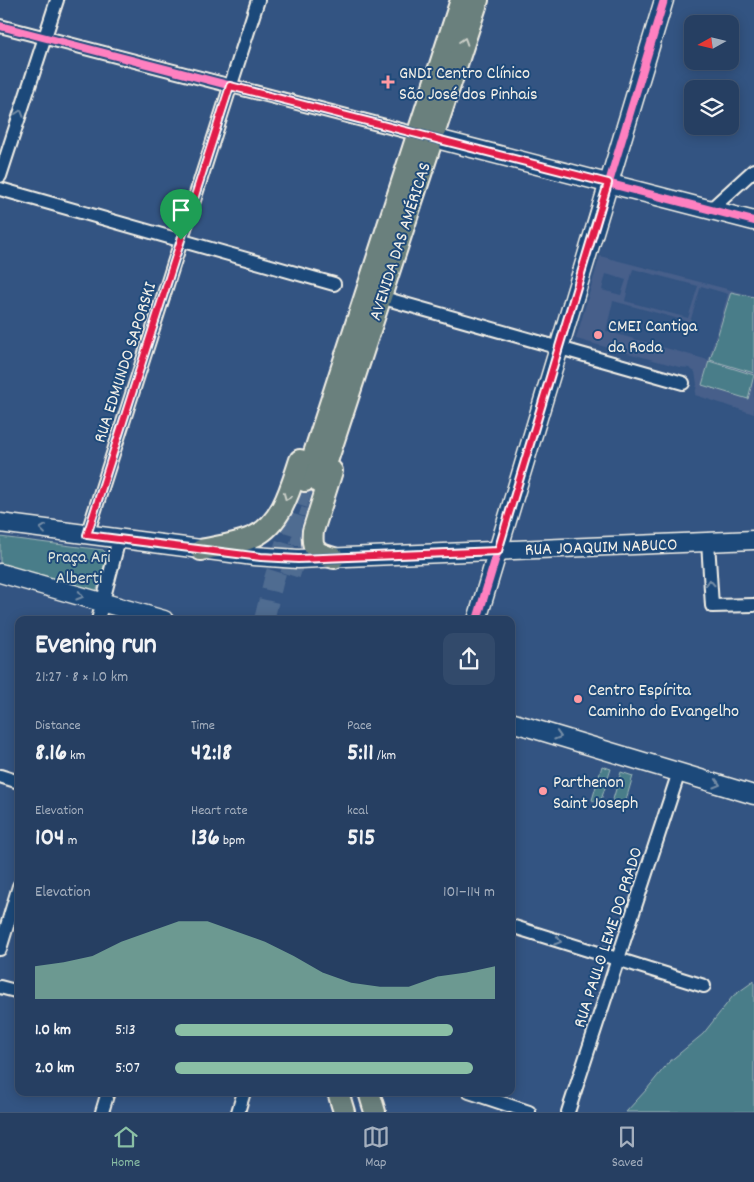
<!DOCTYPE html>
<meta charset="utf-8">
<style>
body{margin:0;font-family:Dekko,sans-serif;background:#324a6b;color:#f1f3f6;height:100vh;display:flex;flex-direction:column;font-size:19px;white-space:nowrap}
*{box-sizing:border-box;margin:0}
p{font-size:16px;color:#a4afbe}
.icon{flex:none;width:28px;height:28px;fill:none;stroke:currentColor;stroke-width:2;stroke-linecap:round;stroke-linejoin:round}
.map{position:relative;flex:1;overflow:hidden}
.side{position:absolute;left:15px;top:616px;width:500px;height:480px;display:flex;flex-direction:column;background:#263f62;border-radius:10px;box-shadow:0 2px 12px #0003,0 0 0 1px #425877}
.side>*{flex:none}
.needle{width:32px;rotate:262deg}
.controls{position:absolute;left:684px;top:15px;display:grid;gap:10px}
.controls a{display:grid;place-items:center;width:55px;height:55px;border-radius:10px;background:#263f62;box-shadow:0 2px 12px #0003,0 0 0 1px #425877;font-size:25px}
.pin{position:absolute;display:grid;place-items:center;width:42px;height:42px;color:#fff;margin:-51px -21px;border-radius:50% 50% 50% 0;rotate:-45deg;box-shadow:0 0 5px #0007}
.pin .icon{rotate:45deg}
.round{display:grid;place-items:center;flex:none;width:52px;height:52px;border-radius:10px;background:#324a6b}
.headline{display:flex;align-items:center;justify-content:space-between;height:85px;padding:0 20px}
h1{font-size:28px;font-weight:800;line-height:38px}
.metrics{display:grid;grid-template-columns:repeat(3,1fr);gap:8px;height:85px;padding:5px 20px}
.metrics div{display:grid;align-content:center}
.metrics b{font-size:25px;font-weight:800}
.metrics small{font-size:14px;font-weight:400}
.metrics p{font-size:14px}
.chart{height:140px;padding:10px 20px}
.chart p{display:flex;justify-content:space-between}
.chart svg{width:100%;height:90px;margin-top:5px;fill:#8abfa5;opacity:.7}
ul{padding:0 20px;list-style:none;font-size:16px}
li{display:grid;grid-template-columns:80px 60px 1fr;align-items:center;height:38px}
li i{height:12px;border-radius:6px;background:#8abfa5}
.dock{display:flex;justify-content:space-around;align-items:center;height:70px;border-top:1px solid #425877;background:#263f62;font-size:14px;color:#a4afbe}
.dock a{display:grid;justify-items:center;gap:2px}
.dock .active{color:#8abfa5}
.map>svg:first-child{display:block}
</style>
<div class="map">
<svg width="754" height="1112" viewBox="0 0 754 1112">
<rect width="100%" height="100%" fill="#335482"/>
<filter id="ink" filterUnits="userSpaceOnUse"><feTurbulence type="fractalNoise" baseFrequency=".02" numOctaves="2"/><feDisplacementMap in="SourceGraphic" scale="10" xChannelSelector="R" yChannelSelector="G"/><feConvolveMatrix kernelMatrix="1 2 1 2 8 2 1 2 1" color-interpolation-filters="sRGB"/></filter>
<g filter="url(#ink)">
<path fill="#465f8a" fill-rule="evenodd" d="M600,256l154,40v118l-59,-19 2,-11 -2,-12 -6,-4 -10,-1 -103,-28zM633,269l65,17 -10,32 -63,-17zM606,274l20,6 -5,15 -19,-5zM701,286l27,8 -20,66 -102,-29 7,-30 77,21z"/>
<g fill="#4a7d89" stroke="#9fb7b8">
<path d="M731,292l23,5v76l-44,-13z"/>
<path d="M709,361l45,14 -6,24 -46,-14z"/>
<path d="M0,537l103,13 2,2 1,7 -8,28 -2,4 -6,1 -90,-28z"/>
<path d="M602,766l9,3 -11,34 -8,-3z"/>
<path d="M621,772l12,4 -10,34 -12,-4z"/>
<path d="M754,981v131h-128l21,-23 22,-27 34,-28 30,-38z"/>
</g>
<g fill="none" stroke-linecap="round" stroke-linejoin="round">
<g stroke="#506c91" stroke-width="20" stroke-dasharray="20 10" stroke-linecap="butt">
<path d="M290,575l21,-65"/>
<path d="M264,620l10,-41 31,-98"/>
</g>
<defs>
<g id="street">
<path d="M0,26l424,110"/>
<path d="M0,176l57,-176"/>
<path d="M0,189l334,95"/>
<path d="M710,210l44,-40"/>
<path d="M380,297l303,86"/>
<path d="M87,535l171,-535"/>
<path d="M708,542l4,64 42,-1"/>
<path d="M98,620l21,-81"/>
<path d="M0,776l19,6"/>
<path d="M511,926l193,60"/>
<path d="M0,949l19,-63"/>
<path d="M0,987l19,5"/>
<path d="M469,1092l60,20"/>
<path d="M102,1112l6,-20"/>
<path d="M238,1112l6,-20"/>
<path d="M568,1112l111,-340"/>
</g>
<g id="secondary">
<path d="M433,138l321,83"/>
<path d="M0,523l254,33 44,3 456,-19"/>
<path d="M0,573l164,47"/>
<path d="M477,620l187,-620"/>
<path d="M511,722l243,73"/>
</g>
<g id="primary">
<path d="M332,471l-19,60c-2,20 3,22 21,27"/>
<path d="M305,481l156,-481"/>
<path d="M320,483l158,-483"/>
<path d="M201,550c18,-4 38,-6 54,-14 27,-13 36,-49 45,-76"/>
<path d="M338,1092l6,20"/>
<path d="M369,1092l6,20"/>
</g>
</defs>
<use href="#street" stroke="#f4f1e8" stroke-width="16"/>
<use href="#secondary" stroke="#f4f1e8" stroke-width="21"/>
<use href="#primary" stroke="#f4f1e8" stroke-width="24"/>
<use href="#street" stroke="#1f4a7a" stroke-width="12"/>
<use href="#secondary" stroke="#1f4a7a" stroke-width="18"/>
<use href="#primary" stroke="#6a807d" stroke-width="20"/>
<defs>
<g id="cycleway">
<path d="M0,26l754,195"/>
<path d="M307,559l191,-8"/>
<path d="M477,620l187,-620"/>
</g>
</defs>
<use href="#cycleway" stroke="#1f4a7a" stroke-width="11"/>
<use href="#cycleway" stroke="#ff80c0" stroke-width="8"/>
</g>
<defs><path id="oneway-chevron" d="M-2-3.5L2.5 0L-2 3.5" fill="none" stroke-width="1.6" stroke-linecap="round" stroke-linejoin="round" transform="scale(1.25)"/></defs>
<g stroke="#cbcfc8">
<use href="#oneway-chevron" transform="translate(464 41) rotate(-72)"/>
<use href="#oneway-chevron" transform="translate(287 497) rotate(112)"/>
</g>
<g stroke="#748da6">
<use href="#oneway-chevron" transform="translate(20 113) rotate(-72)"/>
<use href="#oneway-chevron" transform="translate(43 529) rotate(-173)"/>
<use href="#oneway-chevron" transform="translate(710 583) rotate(-93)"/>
<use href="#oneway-chevron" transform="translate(80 596) rotate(16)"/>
<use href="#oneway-chevron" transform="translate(558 736) rotate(17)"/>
<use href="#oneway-chevron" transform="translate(717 784) rotate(17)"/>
<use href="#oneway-chevron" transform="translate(558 941) rotate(17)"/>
</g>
</g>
<g fill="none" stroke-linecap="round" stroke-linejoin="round" filter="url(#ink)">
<defs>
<path id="route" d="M230,86l378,97 -110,368 -200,8 -37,-2 -174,-22z"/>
</defs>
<use href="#route" stroke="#fff" stroke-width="10"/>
<use href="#route" stroke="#e11d48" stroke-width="6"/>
</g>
<g fill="#ff9aa2" stroke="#1f4a7a" stroke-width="2">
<path d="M385.5 74.5h5v5h5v5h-5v5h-5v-5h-5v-5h5z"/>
<circle cx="598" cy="335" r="5"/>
<circle cx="578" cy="699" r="5"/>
<circle cx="543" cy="791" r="5"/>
</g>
<g text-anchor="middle" stroke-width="4" stroke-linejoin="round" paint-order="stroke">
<g font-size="18" fill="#f4f1e8" stroke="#1f4a7a" text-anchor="start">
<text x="399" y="78">GNDI Centro Clínico<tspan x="399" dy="21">São José dos Pinhais</tspan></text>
<text x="608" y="331">CMEI Cantiga<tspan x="608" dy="21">da Roda</tspan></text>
<text x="588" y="695">Centro Espírita<tspan x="588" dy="21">Caminho do Evangelho</tspan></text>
<text x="553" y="787">Parthenon<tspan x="553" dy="21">Saint Joseph</tspan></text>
</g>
<g font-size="18" fill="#f4f1e8" stroke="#1f4a7a">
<text transform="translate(399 241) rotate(-72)" y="6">AVENIDA DAS AMÉRICAS</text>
<text transform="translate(124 362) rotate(-72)" y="6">RUA EDMUNDO SAPORSKI</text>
<text transform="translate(601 546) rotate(-2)" y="6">RUA JOAQUIM NABUCO</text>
<text transform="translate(607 937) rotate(-72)" y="6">RUA PAULO LEME DO PRADO</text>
</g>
<g font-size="18" fill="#dae0da" stroke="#1f4a7a">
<text x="79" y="562">Praça Ari<tspan x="79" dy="21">Alberti</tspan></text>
</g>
</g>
</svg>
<div class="controls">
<a><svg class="needle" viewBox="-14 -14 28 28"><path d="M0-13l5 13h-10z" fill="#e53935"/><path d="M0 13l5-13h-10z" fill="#a4afbe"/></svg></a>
<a><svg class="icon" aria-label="layers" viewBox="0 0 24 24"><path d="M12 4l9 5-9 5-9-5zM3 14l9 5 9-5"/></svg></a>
</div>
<div class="pin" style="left:181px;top:240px;background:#1e9e55"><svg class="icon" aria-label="arrive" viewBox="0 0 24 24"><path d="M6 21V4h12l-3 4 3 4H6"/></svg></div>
<section class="side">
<div class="headline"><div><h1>Evening run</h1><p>21:27 · 8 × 1.0 km</p></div><a class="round"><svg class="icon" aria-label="share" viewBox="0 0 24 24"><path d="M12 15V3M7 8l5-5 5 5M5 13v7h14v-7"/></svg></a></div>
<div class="metrics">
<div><p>Distance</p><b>8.16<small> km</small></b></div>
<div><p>Time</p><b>42:18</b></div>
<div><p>Pace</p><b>5:11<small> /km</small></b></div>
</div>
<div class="metrics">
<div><p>Elevation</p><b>104<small> m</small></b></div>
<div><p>Heart rate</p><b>136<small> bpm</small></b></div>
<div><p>kcal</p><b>515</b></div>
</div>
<div class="chart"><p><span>Elevation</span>101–114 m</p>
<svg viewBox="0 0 160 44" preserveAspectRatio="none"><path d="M0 44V28L10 26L20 23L30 16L40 11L50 6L60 6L70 11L80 16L90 23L100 31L110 36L120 38L130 38L140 33L150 31L160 28V44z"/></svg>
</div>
<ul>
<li><b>1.0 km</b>5:13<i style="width:87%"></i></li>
<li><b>2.0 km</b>5:07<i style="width:93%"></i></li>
</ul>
</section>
</div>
<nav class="dock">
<a class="active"><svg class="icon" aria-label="home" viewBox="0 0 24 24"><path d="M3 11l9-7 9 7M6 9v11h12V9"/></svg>Home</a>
<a><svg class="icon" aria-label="map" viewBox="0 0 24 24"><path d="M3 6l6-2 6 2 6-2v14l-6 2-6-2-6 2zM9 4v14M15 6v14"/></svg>Map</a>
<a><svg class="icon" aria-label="saved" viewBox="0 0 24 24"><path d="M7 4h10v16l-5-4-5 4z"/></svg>Saved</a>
</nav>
